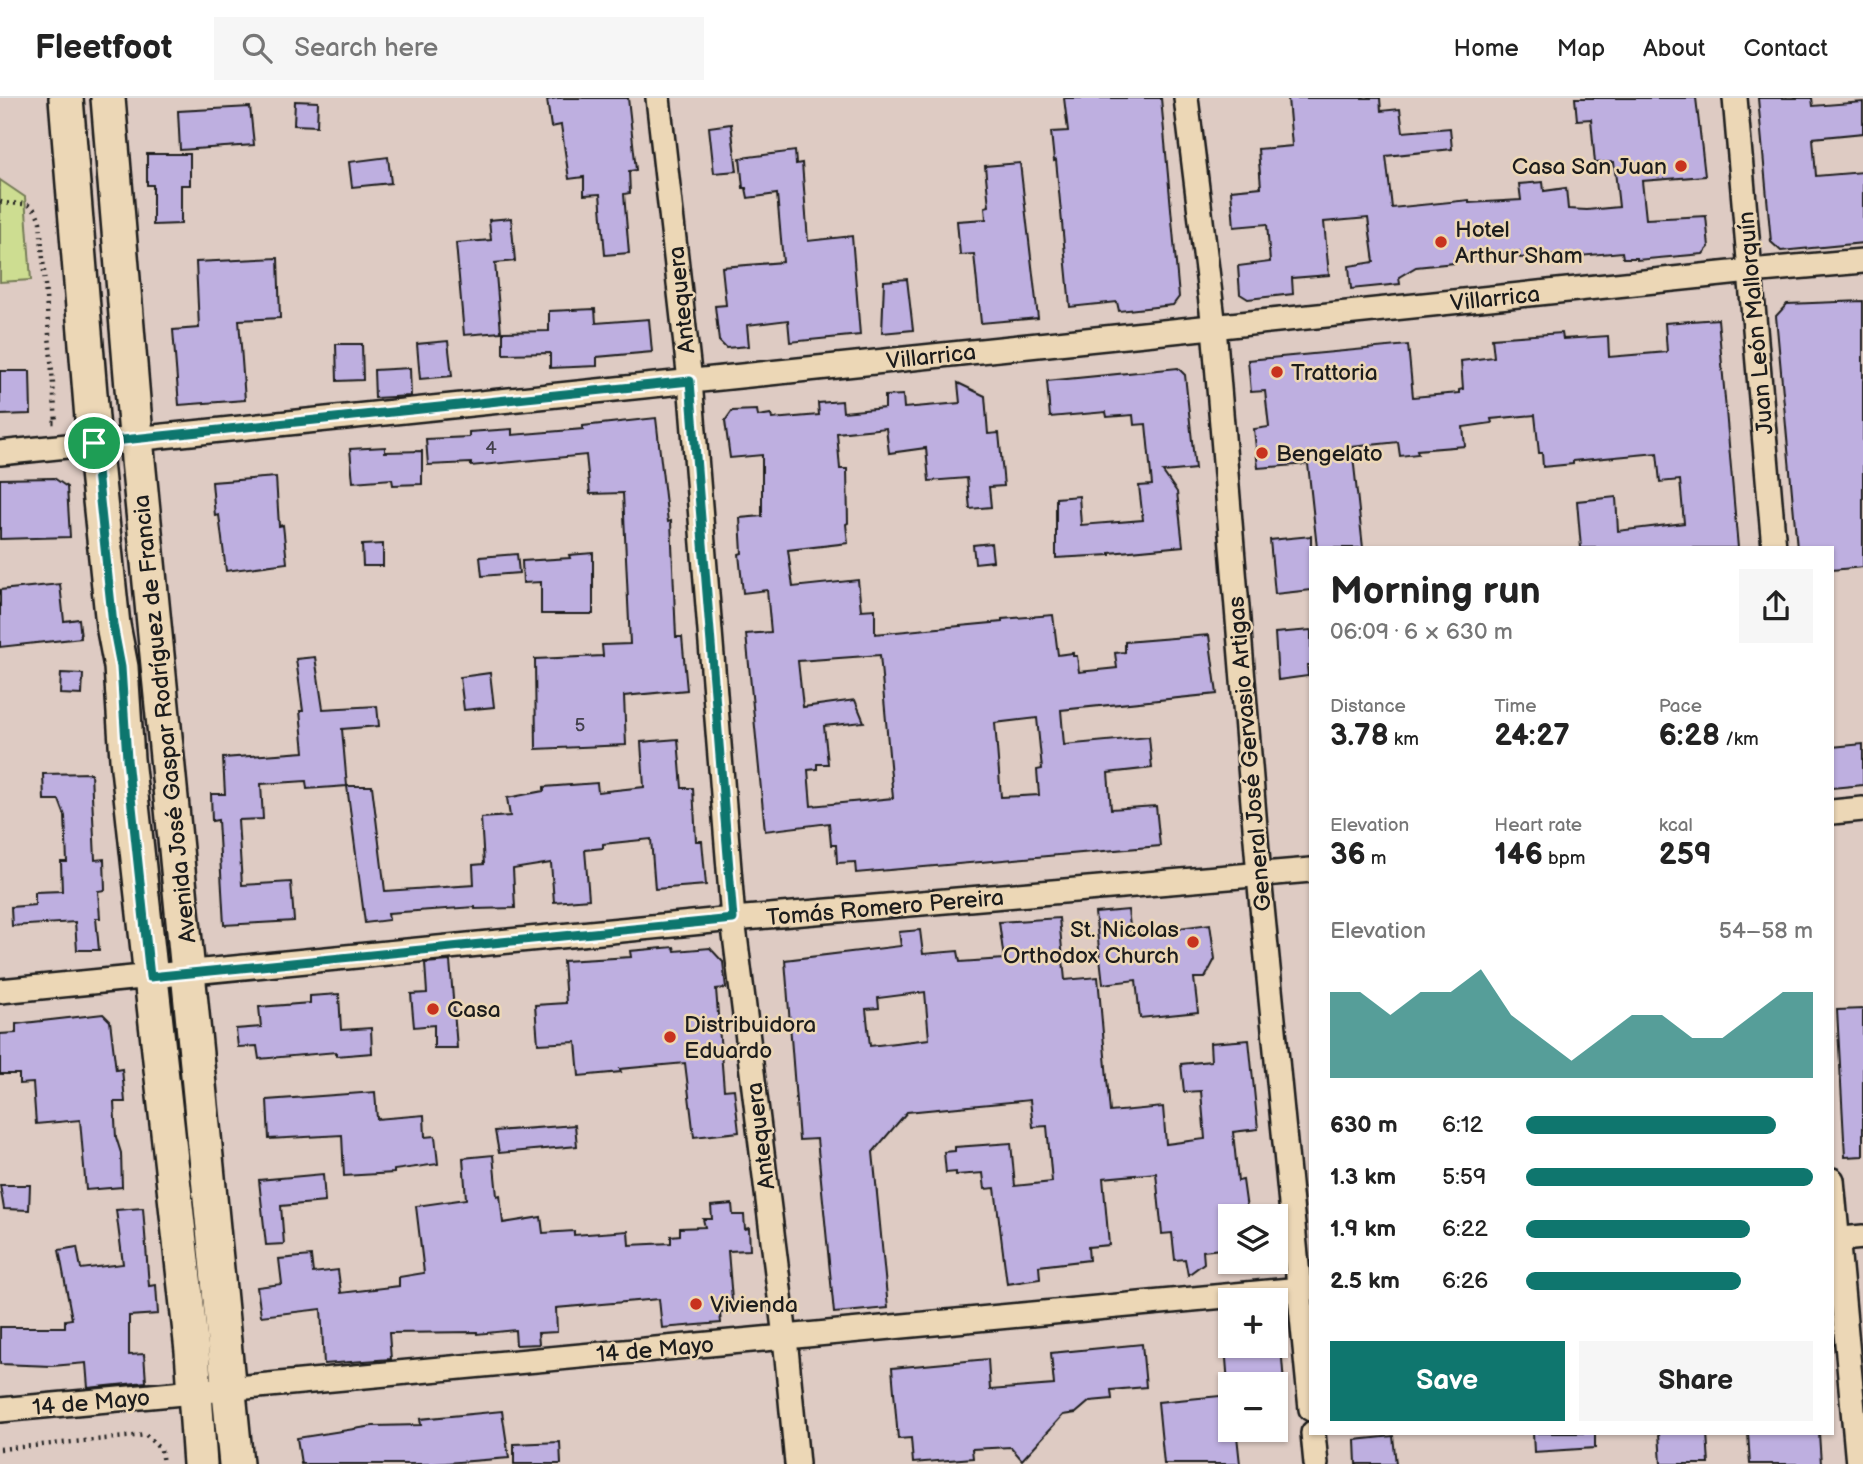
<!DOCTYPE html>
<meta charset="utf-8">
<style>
body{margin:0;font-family:"Balsamiq Sans",sans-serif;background:#f6f6f6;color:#222;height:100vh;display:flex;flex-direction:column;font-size:26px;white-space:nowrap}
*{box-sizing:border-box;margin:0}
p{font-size:23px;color:#767676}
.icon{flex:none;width:38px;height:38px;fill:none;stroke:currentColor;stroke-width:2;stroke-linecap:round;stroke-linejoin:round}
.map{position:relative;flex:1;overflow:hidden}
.side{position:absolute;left:1309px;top:448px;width:525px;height:889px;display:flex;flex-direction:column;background:#fff;border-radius:0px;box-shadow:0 2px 5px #0004}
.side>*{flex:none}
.controls{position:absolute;left:1218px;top:1106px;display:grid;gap:14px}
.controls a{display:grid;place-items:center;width:70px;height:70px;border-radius:0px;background:#fff;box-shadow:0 2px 5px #0004;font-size:35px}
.pin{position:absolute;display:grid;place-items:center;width:60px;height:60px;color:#fff;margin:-30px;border:4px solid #fff;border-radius:50%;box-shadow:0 2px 7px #0007}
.round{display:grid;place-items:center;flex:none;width:74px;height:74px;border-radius:0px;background:#f6f6f6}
.overview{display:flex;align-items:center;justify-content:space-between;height:119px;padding:0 21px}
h1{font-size:38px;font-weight:700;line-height:52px}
.metrics{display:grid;grid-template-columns:repeat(3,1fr);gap:10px;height:119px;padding:7px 21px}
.metrics div{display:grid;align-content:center}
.metrics b{font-size:30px;font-weight:700}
.metrics small{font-size:19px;font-weight:400}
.metrics p{font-size:19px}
.chart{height:196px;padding:14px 21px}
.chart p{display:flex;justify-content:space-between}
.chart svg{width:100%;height:126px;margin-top:7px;fill:#0f766e;opacity:.7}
.button{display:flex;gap:14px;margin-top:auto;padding:14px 21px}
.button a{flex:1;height:80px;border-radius:0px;background:#0f766e;color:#fff;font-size:28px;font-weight:700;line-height:80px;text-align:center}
.button a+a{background:#f6f6f6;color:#222}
ul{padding:0 21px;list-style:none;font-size:23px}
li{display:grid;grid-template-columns:112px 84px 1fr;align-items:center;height:52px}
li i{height:18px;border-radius:9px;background:#0f766e}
header{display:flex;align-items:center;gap:42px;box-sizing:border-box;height:98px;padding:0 35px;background:#fff;border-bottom:2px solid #e0e0e0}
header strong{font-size:33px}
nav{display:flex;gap:38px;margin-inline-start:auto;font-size:24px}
.search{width:490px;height:63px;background:#f6f6f6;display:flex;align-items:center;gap:18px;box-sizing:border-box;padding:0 24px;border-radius:0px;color:#767676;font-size:26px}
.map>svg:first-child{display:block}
</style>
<header>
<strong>Fleetfoot</strong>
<div class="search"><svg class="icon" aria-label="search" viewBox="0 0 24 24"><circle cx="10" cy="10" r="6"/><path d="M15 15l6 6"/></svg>Search here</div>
<nav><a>Home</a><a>Map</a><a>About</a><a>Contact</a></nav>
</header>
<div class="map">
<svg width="1863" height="1366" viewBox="0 0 1863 1366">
<rect width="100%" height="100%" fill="#decbc3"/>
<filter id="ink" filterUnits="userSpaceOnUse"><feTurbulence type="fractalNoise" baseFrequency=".0143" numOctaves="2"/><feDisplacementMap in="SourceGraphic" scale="14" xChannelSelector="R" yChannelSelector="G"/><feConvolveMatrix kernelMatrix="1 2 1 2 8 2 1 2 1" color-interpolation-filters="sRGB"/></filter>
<g filter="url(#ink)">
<path fill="#cddd91" stroke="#747c56" stroke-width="2" d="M0,82l25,17 6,83 -31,2z"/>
<g fill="#beafe0" stroke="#1c1c1c" stroke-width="2" fill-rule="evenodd">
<path d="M558,0h70l8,72 -7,1 1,22 -6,1 5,59 -24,2 -5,-61 -16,1v-18l-15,2 -8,-54 -10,2 -4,-27z"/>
<path d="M1064,0h97l18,199 -6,8 -54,6 -2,-9 -47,5 -14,-147 -2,1 -3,-29 17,-1z"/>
<path d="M1288,0h92l1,13 19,-2 3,23 47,-4 2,21 -66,7 6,52 77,-8v3l52,-3 -2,-16 24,-2 1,9 22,-3 2,21 19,1 32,-3 -5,-45 -19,1 -4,-44 -14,1 -2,-22h121l9,78 -63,5 4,38 60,-3 3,31 -6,7 -66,6v-2h-14l-1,-6 -64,6v-4l-38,4 -1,-6 -65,6v5l-38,4 -17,10 1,7 -49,5 -2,-23 25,-4 -6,-44 -44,4 5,53 -37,3 1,16 -45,5 -8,-5 -2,-28 32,-4 -3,-38 -33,3 -3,-37 30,-3 -3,-38 34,-3z"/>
<path d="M1758,0h54l1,8 50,-4v31l-50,5 3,38 47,-4v71l-82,8 -10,-9z"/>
<path d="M295,3l23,1 -1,24 -23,-1z"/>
<path d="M250,9l4,38 -74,5 -2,-39z"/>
<path d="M731,26l6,47 -23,2 -5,-46z"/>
<path d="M795,53l1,13 6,-1 6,78 44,-5 8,99 -70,7 -2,-22 -41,5 2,21 -23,2 -7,-7 -4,-35 11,-1 -4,-38 61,-5 -6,-68 -29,4 -2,-10h-3l-3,-30z"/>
<path d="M147,56h43v31h-9v39l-28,1v-40h-6z"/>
<path d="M388,59l3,26 -39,4 -3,-25z"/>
<path d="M1020,65l18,155 -57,5 -7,-69 -14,1 -3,-34 29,-2 -1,-12 4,-1 -4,-40z"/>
<path d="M511,120l4,43 -20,2 6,69 -37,3 -8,-92 35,-3 -2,-20z"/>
<path d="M278,160l2,60 -41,2 6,80 -66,5 -6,-75 26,-2 -3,-66z"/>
<path d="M907,181l6,51 -31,3 2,-52z"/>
<path d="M1863,203v266l-31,3v-22h-35l-21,-232 11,-12z"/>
<path d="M595,211l1,14 53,-4 3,33 -55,5v9l-47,2v-15l-47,1v-22l46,-1v-20z"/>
<path d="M1718,221l20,229h-157l-4,-47 39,-4 2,34 66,-8 -4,-43 -20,2 -3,-29 -84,8v3l-30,3 -1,-14h-3l-4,-38 -44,4 1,4 -29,4 2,19 -48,4 1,4 -18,2 -2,-14 -46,5 11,101h-46l-9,-84 -50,4 -4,-39 15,-2 -4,-36 -14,1 -3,-32 160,-15 5,52 46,-4v-3l4,-1 -2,-28 33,-4 -2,-19 70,-5 1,6 45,-3 1,21 58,-5 -2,-29z"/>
<path d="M448,243l4,35 -32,3 -3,-35z"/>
<path d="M336,246h26l1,36 -26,1z"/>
<path d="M410,270l1,28 -36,2 -1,-28z"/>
<path d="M1178,270l7,7 10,94 -32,3 14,20 6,54 -73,7v2l-54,3v-60l23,-2 2,29 62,-5 -4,-34 13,-1 -6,-61 -12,1 -1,-10 -26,2 -1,-5 -56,5 -3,-36z"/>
<path d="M0,273h30l1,43 -31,1z"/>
<path d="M958,285l27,13 3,38 11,-1 5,53 -15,1 2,20 -21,2 -3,-31 -38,3 -3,-33 -37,5 -3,-25 -49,5 3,36h7l1,54 -2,1 2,19 -60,7 5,37 65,-7 3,30 14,-1v25l127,-12v-3l51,-4 5,40 15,-2v3h4l2,16 38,-4 -2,-15 10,-1v-10l84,-7 8,59 -156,16 3,35 85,-8 3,31 -44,5 3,36 45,-3 4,40 -304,27 -1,-11 -18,1 -1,-18h-5l-2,-22 -64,8 -19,-197 25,-2 -4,-42 -24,3 -4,-39 3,-1 -2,-35 22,-2v-61l-32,3 -5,-37 7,-10 25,-1 1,6 13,-2 1,5 47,-4 -1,-12 24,-2 1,11 42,-4v-12l18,-1 1,13 56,-5zM880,557l13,143 -82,8 -3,-36 9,-1v-5h11l-4,-38 40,-4 -9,-22 -52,7 -5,-46zM1037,620l5,51 -5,1 2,25 -38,2 -6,-74z"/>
<path d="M656,320l12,104 3,-1 5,116h6l5,53 -63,6 2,49 -90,4 -1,-90 68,-3 -1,-11 28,-1 -7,-151 -33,1 -4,-39 -115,11v-3l-43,2 -2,-26 43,-2v-5l43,-3v6l71,-6v-3z"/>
<path d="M385,349v5l37,-1v33l-29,1 -1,-6 -39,3 -3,-33z"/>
<path d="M276,379l3,49 4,-1 4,38 -61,8 -7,-56 -4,1 -3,-34z"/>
<path d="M54,380l13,9 3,50 -70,2v-60z"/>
<path d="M1311,438v54l-36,4 -5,-54z"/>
<path d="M991,445l2,18 -18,2 -2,-18z"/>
<path d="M383,446v22h-20l-1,-21z"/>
<path d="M593,455v61h-52v-32l-18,1 -1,-22 48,-3 -1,-3z"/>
<path d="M517,456l2,19 -37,3 -2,-19z"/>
<path d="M60,486l4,37 15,-2 2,19 -81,9v-57z"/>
<path d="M1311,532v35h-4l1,11 -30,4 -3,-47z"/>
<path d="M315,559l8,52 54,-3 2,20 -37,3 5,57 -40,3 -1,-8 -45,3 2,35 -25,1 4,65 49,-3 3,39 -70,4 -6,-105 -6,1 -1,-27h14l-2,-36 81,-6 -4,-41h3l-7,-52z"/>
<path d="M61,575l22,1 -1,21 -22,-1z"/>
<path d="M490,575l4,34 -30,3 -4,-33z"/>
<path d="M678,641l4,49h11l3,53h6l4,44 -51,4 -4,-50 -48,5v4l-18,2 4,49 -35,3 -3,-39 -38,6 2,39 -40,1v-2l-87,6 1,7 -24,3 -18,-137h25l13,105 89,-6 -1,-20 11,-1 -3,-46 29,-2 -3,-18 37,-7v-4l53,-4 1,9 46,-5 -3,-45z"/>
<path d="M1863,646v41l-31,3v-41z"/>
<path d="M91,675l4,87 9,-1 1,31 -7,1 2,27h-4l3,32h-22l-2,-28 -63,4 -1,-19 24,-2v-13l27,-1 -1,-29h6l-2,-46 -6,-16h-15l-1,-26z"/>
<path d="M1128,812l3,24 79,-10 5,35 -10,19h-11l4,34 -58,6 -4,-38 -33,4 -8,-71z"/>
<path d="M1059,820l6,62 33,-3 12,135 53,-5 3,37 39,-5 -4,-48 -17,1 -3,-28 30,-3 -1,-18 39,-3 9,89 -25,3 5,49 5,-1 5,36h-18v32l-27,3 1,12 -16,12 -3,-16 -10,1 -3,-27 -10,1 -6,-61 -53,5 6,67 -21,2 1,13 -50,6 1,13 -33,5 -12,-96 -10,1 -2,-16 -27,2v-3l-10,1 -2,-21 11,-1v-4l56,-4 4,43 37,-4 -5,-56 -14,1 -3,-27 -123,12 -34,40 15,156 -54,5 -17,-174 -18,1 -14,-180 116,-14 -2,-14 21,-2 3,24 35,-3 2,11 44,-3 -5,-37zM925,894l4,47 -59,7 -4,-37 13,-1 -1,-10z"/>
<path d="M674,849l1,4 35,-3 13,14 3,26 -10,1 8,101 10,-1 5,43 -45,5 -9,-74 -65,6 1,3 -42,4 -3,-34 -38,2 -3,-39 31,-2 -3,-42 68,-4 -1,-6z"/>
<path d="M450,863l7,87h-23v-23l-20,2 -3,-33 16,-1 -2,-30z"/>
<path d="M339,896l2,36 30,-2 1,25 -36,3v-4l-77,7 -2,-13 -19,1 -2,-18 25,-2 -2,-20 51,-4v-7z"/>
<path d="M1863,911v147l-18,1 -8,-147z"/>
<path d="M103,916l7,7 6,49 6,-1 3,33h-11l2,35 5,16 1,34 -36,3 -6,-70 -44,4 -3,-41 -14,1v-10h-19v-40l16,-1v-9z"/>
<path d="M375,994l2,27 47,-4 1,22 10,-1 3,28 -44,6v3l-50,3 -2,-41 -73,4 -2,-39z"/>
<path d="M575,1027l2,21 -78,7 -4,-22z"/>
<path d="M493,1057l4,41 3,-1 3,28 38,-6 2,16 31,-2v4l54,-4 1,14 42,-2v-7l9,-1v-7l25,-1 -2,-8h9l-1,-13 21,-2 1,11h11l1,14 4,-1 1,22 -22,1 5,61 -13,1 1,10 -59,5 -3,-29 -103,9 1,24 -19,1 1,11 -23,1 -1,-15 -38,4v-2l-88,1 2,26 -67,5 -3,-55 -60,7 -4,-29 25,-3 -3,-25 32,-3 2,17 25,-3 3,23 58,-7v-9l25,-4 -8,-67 50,-7 -3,-41z"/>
<path d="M323,1076l2,28 -44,4 3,38 -18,1 -7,-65z"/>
<path d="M0,1087h30l-1,25 -25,-1z"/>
<path d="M143,1110l6,78 7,-1 2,29 -29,2v39l15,-1 2,28 -58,6 -2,-25 -34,3 -52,-2v-37h65v-7l7,-1 -13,-69 18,-3 4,22 42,-5 -7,-54z"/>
<path d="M1142,1246l4,43 -35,3 1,9 -22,2 -14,12 -13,2 -41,45 -11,-13 -39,2 1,9 -60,5 -2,-25 -13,1 -6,-71 96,-9 2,31 64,-5 -3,-32z"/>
<path d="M1225,1248h56l3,38h-56z"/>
<path d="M1230,1297v42l7,-1 3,28h-76l-6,-62z"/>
<path d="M502,1313l7,47 -76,6h-132l-4,-26 76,-12 48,-1 -1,-6z"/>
<path d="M1533,1335h62v15l-61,4z"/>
<path d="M1659,1335h48l2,31h-48z"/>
<path d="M1748,1335h71l2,31h-71z"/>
<path d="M1393,1338l3,28h-40l-1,-24z"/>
<path d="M560,1344l1,22h-47v-20z"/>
</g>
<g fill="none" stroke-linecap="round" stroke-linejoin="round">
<defs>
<g id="street">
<path d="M658,0l32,283 43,538 52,418 12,127"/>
<path d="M1186,0l28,229 45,549 52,533"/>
<path d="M1735,0l39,450"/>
<path d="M0,355l1750,-182 113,-10"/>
<path d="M1832,714l31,-3"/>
<path d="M0,893l733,-72 578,-49"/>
<path d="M1832,1082l26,284"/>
<path d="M1832,1142l31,-3"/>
<path d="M0,1312l1311,-122"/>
<path d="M1313,1335l3,31"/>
</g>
<g id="secondary">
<path d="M66,0l28,345 19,182 8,42 6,92 65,592 8,113"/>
<path d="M108,0l30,362 98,1004"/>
</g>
</defs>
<use href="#street" stroke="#1c1c1c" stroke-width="28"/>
<use href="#secondary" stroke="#1c1c1c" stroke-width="38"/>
<g stroke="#1c1c1c" stroke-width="4.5" stroke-dasharray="2 5" stroke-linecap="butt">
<path d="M0,104c19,5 33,-6 40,20l16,200h-4"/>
<path d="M0,1351l146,-14 15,15 2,14"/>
</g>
<use href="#street" stroke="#ecd7b6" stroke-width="23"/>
<use href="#secondary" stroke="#ecd7b6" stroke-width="33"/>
</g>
</g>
<g fill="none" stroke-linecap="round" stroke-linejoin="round" filter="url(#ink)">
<defs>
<path id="route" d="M690,283l43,538 -583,58 -23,-218 -6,-92 -8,-42 -19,-182z"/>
</defs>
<use href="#route" stroke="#fff" stroke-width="14"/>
<use href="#route" stroke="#0f766e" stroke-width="9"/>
</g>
<g fill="#c8321e" stroke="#ecd7b6" stroke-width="2.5">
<circle cx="1681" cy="68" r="7"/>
<circle cx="1441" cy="144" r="7"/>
<circle cx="1277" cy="274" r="7"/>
<circle cx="1262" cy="355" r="7"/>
<circle cx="1193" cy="844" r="7"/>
<circle cx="433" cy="911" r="7"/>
<circle cx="670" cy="939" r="7"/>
<circle cx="696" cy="1206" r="7"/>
</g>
<g text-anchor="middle" stroke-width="5" stroke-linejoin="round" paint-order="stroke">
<g font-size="19" fill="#44414d">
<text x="491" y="356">4</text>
<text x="580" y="633">5</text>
</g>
<g font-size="23" fill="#1c1c1c" stroke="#ecd7b6" text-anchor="start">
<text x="1667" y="76" text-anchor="end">Casa San Juan</text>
<text x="1455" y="139">Hotel<tspan x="1455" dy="26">Arthur Sham</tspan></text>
<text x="1291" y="282">Trattoria</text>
<text x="1276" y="363">Bengelato</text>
<text x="1179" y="839" text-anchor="end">St. Nicolas<tspan x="1179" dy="26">Orthodox Church</tspan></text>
<text x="447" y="919">Casa</text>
<text x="684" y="934">Distribuidora<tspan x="684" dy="26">Eduardo</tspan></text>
<text x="710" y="1214">Vivienda</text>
</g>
<g font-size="23" fill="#1c1c1c" stroke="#ecd7b6">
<text transform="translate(1495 200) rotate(-6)" y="8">Villarrica</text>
<text transform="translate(681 202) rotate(-96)" y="8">Antequera</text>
<text transform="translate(1755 225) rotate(-95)" y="8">Juan León Mallorquín</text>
<text transform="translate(931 258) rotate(-6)" y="8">Villarrica</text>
<text transform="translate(164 621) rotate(-96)" y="8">Avenida José Gaspar Rodríguez de Francia</text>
<text transform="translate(1249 656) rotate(-95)" y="8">General José Gervasio Artigas</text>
<text transform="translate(885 809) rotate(-5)" y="8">Tomás Romero Pereira</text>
<text transform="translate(760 1038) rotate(-97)" y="8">Antequera</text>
<text transform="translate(655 1251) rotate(-5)" y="8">14 de Mayo</text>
<text transform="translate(91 1304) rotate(-5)" y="8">14 de Mayo</text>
</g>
</g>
</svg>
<div class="controls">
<a><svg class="icon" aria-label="layers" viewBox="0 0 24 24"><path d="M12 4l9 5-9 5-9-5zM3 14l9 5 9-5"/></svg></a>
<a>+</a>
<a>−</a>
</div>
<div class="pin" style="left:94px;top:345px;background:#1e9e55"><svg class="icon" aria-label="arrive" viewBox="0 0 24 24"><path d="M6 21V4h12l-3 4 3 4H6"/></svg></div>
<section class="side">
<div class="overview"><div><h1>Morning run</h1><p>06:09 · 6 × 630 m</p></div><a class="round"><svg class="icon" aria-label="share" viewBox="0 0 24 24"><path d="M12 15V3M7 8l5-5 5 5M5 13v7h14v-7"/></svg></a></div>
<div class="metrics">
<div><p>Distance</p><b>3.78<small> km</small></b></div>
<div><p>Time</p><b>24:27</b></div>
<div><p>Pace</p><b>6:28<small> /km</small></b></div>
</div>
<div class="metrics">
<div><p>Elevation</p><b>36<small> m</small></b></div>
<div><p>Heart rate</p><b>146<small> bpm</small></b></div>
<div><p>kcal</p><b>259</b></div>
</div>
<div class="chart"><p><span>Elevation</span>54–58 m</p>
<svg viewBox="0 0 160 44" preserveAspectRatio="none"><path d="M0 44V14L10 14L20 22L30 14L40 14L50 6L60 22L70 30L80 38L90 30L100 22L110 22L120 30L130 30L140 22L150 14L160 14V44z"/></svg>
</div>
<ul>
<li><b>630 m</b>6:12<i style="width:87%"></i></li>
<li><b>1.3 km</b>5:59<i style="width:100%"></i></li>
<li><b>1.9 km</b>6:22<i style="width:78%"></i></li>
<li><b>2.5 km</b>6:26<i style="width:75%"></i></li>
</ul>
<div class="button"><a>Save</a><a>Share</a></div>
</section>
</div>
